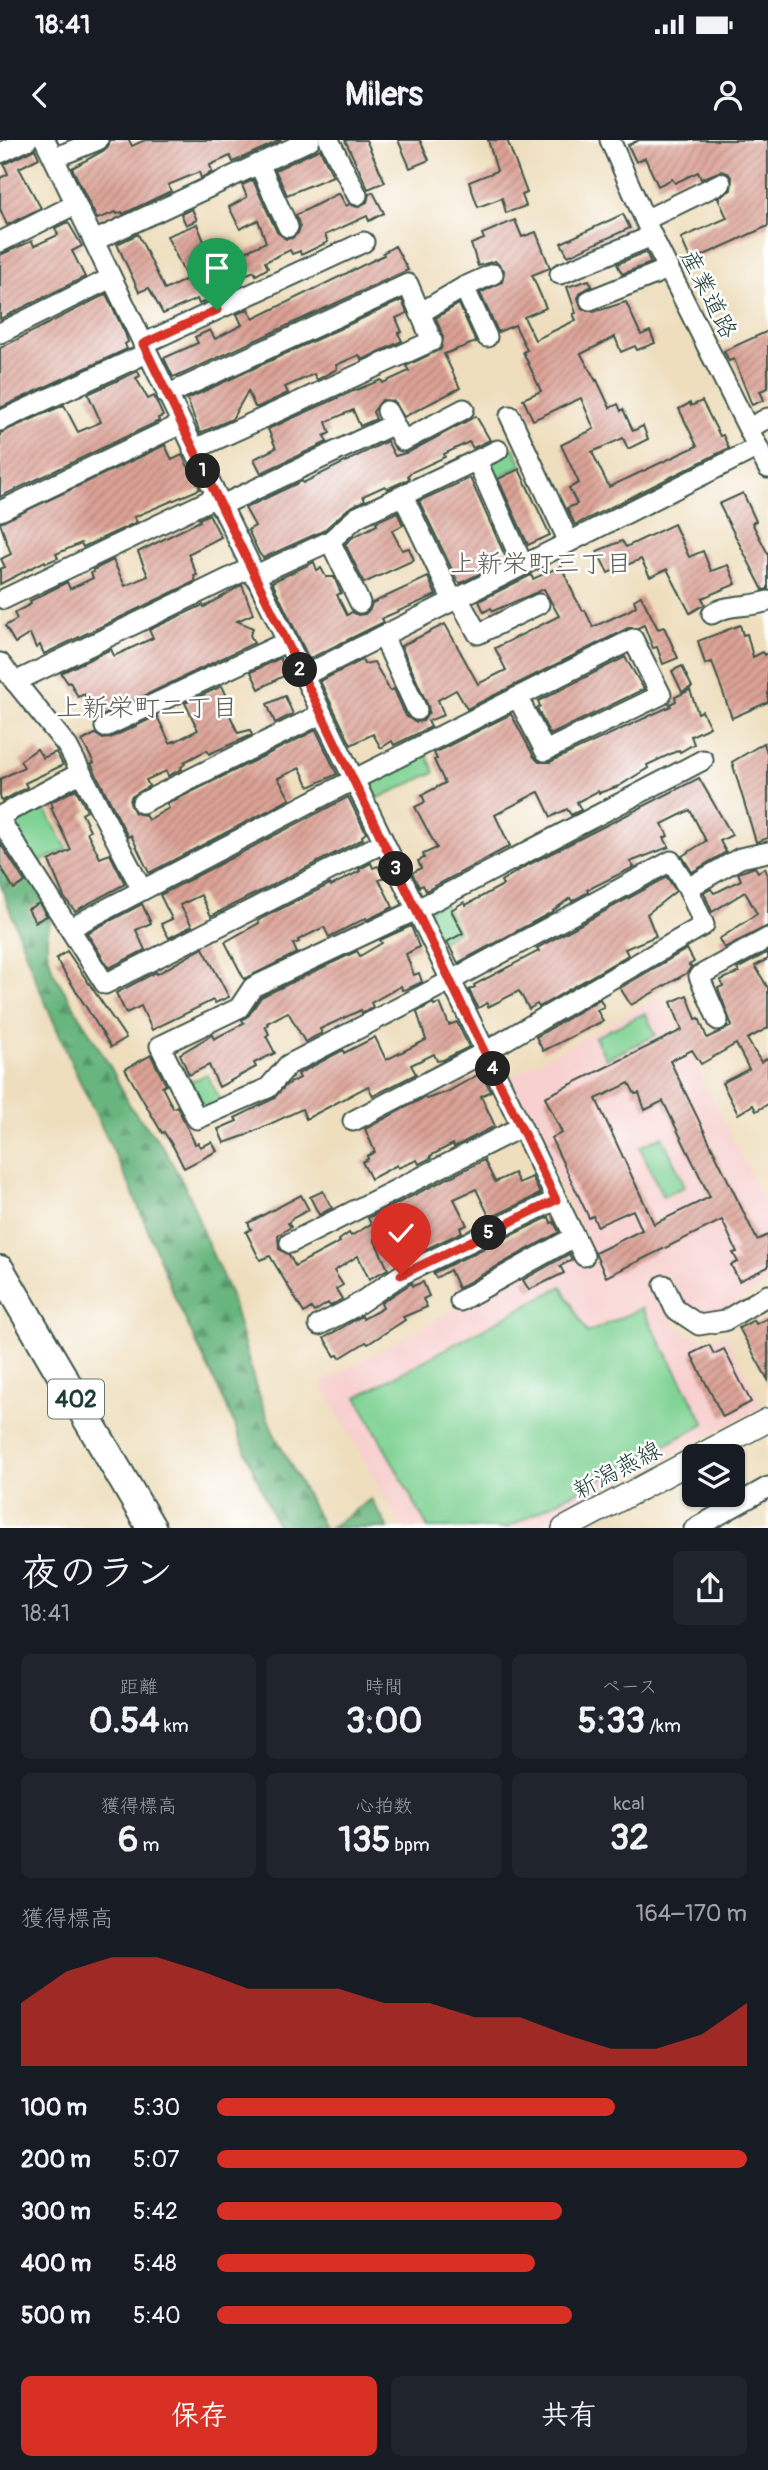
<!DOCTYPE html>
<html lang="ja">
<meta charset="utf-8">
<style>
body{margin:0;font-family:Pangolin,"Klee One",sans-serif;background:#20242c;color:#f1f3f6;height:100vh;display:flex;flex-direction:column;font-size:26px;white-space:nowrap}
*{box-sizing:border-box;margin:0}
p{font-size:23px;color:#9ea1a6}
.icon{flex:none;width:38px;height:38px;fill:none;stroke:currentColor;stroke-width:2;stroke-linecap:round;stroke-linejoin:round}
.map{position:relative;height:1388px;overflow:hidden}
.sheet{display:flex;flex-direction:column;background:#171b24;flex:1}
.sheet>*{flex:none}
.controls{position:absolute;left:682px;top:1304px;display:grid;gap:14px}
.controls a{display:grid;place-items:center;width:63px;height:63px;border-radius:10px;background:#171b24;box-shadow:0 2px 5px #0004;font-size:35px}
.pin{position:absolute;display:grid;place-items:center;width:60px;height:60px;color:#fff;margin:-72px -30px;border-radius:50% 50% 50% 0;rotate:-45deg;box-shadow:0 0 7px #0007}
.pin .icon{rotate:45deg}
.km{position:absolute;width:35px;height:35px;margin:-18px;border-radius:50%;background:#222;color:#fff;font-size:19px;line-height:35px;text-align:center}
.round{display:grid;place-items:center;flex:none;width:74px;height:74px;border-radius:10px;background:#20242c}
.headline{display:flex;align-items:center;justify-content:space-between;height:119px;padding:0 21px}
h1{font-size:38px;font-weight:800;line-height:52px}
.figures{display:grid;grid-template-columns:repeat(3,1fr);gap:10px;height:119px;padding:7px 21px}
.figures div{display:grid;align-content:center;border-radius:10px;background:#20242c;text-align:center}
.figures b{font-size:35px;font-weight:800}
.figures small{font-size:19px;font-weight:400}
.figures p{font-size:19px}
.chart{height:196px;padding:14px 21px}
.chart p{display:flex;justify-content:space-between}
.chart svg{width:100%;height:126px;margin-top:7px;fill:#d93025;opacity:.7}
.action{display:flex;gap:14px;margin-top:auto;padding:14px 21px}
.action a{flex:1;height:80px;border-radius:10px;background:#d93025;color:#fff;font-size:28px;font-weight:800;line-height:80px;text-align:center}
.action a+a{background:#20242c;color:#f1f3f6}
ul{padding:0 21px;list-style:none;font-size:23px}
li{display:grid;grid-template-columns:112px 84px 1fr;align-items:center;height:52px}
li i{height:18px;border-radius:9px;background:#d93025}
.status{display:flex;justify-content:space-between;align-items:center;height:49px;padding:0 35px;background:#171b24;direction:ltr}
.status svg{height:19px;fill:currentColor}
header{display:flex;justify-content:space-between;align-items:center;height:91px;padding:0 21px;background:#171b24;font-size:32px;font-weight:800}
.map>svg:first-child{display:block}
</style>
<div class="status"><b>18:41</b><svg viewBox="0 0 49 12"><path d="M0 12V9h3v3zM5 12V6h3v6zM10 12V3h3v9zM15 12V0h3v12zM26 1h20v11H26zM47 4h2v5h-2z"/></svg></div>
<header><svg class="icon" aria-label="back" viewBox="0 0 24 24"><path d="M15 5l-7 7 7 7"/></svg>Milers<svg class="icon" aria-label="person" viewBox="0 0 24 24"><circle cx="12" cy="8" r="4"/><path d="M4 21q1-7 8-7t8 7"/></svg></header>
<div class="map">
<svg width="768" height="1389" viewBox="0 0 768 1389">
<defs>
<pattern id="forest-firs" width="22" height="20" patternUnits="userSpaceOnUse" patternTransform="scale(1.75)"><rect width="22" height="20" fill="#68b57e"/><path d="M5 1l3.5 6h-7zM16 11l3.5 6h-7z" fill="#559468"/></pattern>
<pattern id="building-hatch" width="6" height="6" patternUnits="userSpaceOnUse" patternTransform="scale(1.75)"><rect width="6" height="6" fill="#dca296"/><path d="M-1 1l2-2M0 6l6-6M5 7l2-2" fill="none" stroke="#b2857b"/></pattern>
</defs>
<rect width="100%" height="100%" fill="#fff"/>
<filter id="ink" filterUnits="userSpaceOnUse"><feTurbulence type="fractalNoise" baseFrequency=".0143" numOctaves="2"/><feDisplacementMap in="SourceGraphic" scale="14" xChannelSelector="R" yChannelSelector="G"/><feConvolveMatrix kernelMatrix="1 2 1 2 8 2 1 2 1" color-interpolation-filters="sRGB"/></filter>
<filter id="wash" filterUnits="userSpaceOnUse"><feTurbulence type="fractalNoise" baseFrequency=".00686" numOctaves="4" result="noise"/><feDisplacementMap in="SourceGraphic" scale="28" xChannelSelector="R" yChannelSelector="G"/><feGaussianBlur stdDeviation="1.57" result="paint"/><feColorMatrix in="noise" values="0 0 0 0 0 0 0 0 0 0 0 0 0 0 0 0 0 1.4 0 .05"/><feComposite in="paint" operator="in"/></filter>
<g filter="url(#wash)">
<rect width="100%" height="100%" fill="#eedebd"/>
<path fill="#f7d0cf" d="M661,856l107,213v74l-50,30 -17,4 -13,-7 -17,-29 3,-10 -30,16 10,3 17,30 11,11 19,8 15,-1 9,-4 38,73 -231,121h-130l-81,-145 248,-137 10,19 11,-5 -8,-18 3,-7 -79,-156z"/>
<g fill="url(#forest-firs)" stroke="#447959" stroke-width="2">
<path d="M0,672l52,102 -5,22v14l6,22 58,96 20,40 31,37 27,49 17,46 24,53 24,88 19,51 51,96h-46l-52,-123 -50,-105 -46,-114 -55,-115 -40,-93 -35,-95z"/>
<path d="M371,1359l17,29h-58z"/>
</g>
<g fill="#80d394" stroke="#508864" stroke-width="2">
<path d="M514,308l8,17 -30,15 -4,-19z"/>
<path d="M425,612l10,20 -61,28 -6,-15 1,-6z"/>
<path d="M42,663l25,46 -30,14 -28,-39 3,-6z"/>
<path d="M443,762l15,29 -17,10 -14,-25 2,-7z"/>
<path d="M645,873l11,22 -50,24 -11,-22z"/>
<path d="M207,934l14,28 -21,5 -12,-24z"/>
<path d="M662,996l23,50 -22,11 -23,-50z"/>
<path d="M562,1146l25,47 55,-25 63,116 -198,104h-79l-71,-131z"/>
</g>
<g id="blocks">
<g fill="url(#building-hatch)" fill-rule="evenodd">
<path d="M110,0h19l3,6 13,-6h136l-48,22 -3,-6 -20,9 2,7 -11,6 -2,-6 -31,13 3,6 -48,23 -1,-2 -5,2 -1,-2 -19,7 -25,-51 31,-17 5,-4z"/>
<path d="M345,0h21l19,42 -17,7z"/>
<path d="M398,0h22l9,20 -19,8z"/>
<path d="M488,0h19l20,53 -5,2 4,11 -20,7 -4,-15 -24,9 -9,-25 28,-11z"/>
<path d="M639,0h129v86l-77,35 -10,-23 46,-20 -9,-20 13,-8 1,-12 -4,-5 -7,-2 -20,8 -3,-7 -23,11 -3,-4 -14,7 -13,-28 -9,4 -8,-17z"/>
<path d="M35,9l4,9 -20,10 22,40 -34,17 -7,-16v-31l8,-4 -4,-10z"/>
<path d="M320,9l13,27 -46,19 -12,-25z"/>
<path d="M253,40l24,52 9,7 6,-1 6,-5 2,-6 -4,-12 43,-22 7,13 3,-2 8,3 10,-5 2,-8 4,-2 11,21 -15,8 -2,-5 -42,19 3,7 -27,13 -1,-4 -8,3 -2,-4 -25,12 3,6 -12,7 -2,-4 -23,10 3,7 -35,16 -2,-5 -34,15 -14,-26 -10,4 -22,-48 21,-10 27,56 22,-11 -20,-43 30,-12 17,42 27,-12 25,-12 -8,-22 -18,9 -11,-22 18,-10 -5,-12z"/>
<path d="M192,69l5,11 -11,5 -5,-11z"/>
<path d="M623,74l7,14 -62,28 -7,-13z"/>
<path d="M515,80l7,17 14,-5 14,36 -18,7 14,33 -22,9 11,23 41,-20 -3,-6 3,-1 -9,-26 22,-7 3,6 -11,6 -3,6 4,11 12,3 32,-10 15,33 9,-4 5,12 -18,7 -2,-4 -14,6 -6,-15 -34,17 15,27 1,-1 13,28 8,-4 3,7 2,-2 10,22 10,-5 5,13 -20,10 -5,-11 -31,14 17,35 88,-41 -18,-37 11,-6 1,3 11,-5 18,35 3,-1 6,13 -154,77 -8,-17 10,-4 -8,-16 10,-5 -18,-38 33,-16 -13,-31 -48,22 -10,-21 18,-8 -18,-39 4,-2 -12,-25 -17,7 -18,-39 22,-11 2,-12 -9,-9 -17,5 -7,-22 13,-5 -2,-5z"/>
<path d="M68,82l14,24 -10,5 13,26 -85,42v-64l32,-14 2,5 24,-11 -3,-7z"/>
<path d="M395,106l13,24 -230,106v-1l-5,2 -9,-19 34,-15 -3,-6 15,-7 5,9 27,-14 -5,-11 11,-5 5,10 131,-64 -1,-2z"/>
<path d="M646,112l5,11 -29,11 -5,-10z"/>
<path d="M106,154l19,39 3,9 -3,2 2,5 -127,59v-60z"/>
<path d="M402,160l5,13 -11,5 6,14 -4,1 4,8 -40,19 -3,-5 -23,10 1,4 -20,11 -3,-6 -29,13 3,6 -30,14h-3l-7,-16 -16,28 -32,14 -13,-34z"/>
<path d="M459,164l17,38 -32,12 16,34 -56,29 -10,-16 -12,-1 -9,12 3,7 -16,7 -7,-16 -27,12 4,11 -6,3 3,6 -66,31 -7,-14 22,-11 -8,-19 83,-37 30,-12 2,3 26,-12 -3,-5 35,-17 2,-12 -7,-19z"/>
<path d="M768,191v57l-8,3 4,9 -12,5 -18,-46 -5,2 -5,-10z"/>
<path d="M138,231l2,5 -4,2 12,21 6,-3 9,20 -5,2 1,3 -159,76v-64l64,-28 14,27 23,-10 -13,-28z"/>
<path d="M476,276l14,24 -17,8 -4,-6 -25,12 1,3 -33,15 -4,3 1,4 -22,10 -2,-3 -22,10 2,4 -16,8 -26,23 -60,27 -4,-5 -11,-23 7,-4 -10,-18 57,-27 1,2 84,-42 8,15 14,-4z"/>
<path d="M165,305l7,15 10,-5 18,34 -66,28 3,5 -54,25 -2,-4 -25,11 2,4 -12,5 -1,-2 -45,23v-15l5,-2 -4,-8 10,-5 -11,-31z"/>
<path d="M519,329l31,66 -22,10 -30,-66z"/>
<path d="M470,338l37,82 -46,23 -3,-1 -39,-81z"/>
<path d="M743,353l13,28 -4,2 16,31v35l-5,1 -44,-86z"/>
<path d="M397,372l6,13 -11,6 10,19 7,-2 5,12 -50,23 -19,-39 8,-7 24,-12 -1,-3z"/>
<path d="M209,374l12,23 -33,17 9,21 -3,1 2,5 -152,73 -4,-9 -4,3 -6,-14 -15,9 -10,-17 12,-7 -3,-6 17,-9 -1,-3 37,-19 3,7 23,-11 -2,-5 3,-1 -1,-2 20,-10 12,26 23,-10 -10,-24 62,-31 -1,-2z"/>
<path d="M674,384l15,33 14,-6 8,20 17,-6 8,19 -34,14 3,6 -15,9 -23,-44 -17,8 -9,-18 -33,14 -11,-22 25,-10 4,6z"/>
<path d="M314,422l3,8 4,-2 5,9h8l7,16 -4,2 10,20 5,-3 6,3 7,-1 5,-5 2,-6 56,-26 8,18 -51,22 -3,2 2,3 -75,37 -37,-77z"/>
<path d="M561,426l14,31 8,14 2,-1 8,17 35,-16 8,-5 -2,-6 7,-4 17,33 6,-2 14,31 -15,6 -6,-17 -4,1 -9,-23 -6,3h-10l-161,81 -11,-19 -18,10 6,15 -16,6 3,6 -37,18 -2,-4 -11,7 -8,-14 -22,11 -31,-64 42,-21 2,4 10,-2 16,29 4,-2 12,27 9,6 8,-1 6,-9 -1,-6 -27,-60 44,-22 33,60 28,-14 -11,-22 64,-32 -15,-27 -51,22 -2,-3 -7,4 -5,-11 52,-26 2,4z"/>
<path d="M242,445l11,29 -16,7 16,7 -3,7 4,8 -158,76 -12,-25 -6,3 -8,-15 -2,1 -7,-10 50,-24 3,7 39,-18 -4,-8 54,-25 1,2z"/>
<path d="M740,485l3,10 4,-1 6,23 10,-5 2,3 3,-2v49l-36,16 -20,-56 -7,2 -7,-23z"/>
<path d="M625,517l19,32 -94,46 -13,-27 3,-2 -2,-5z"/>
<path d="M280,518l7,16 -28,15 -8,-17z"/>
<path d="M682,526l10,21 -10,5 -10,-21z"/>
<path d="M222,546l11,23 -5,2 10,22 12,-3 2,5 -43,19 -2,-4 -23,12 1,2 -4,3 1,2 -14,7 -2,-5 -20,9 3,6 -18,11 -1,6 5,10 10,2 3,5 21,-12 -2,-4 149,-74 21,44 -28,13 -9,-19 -22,10 12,21 -141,74 -18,-38 -3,2 -33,-65 -4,-8 3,-1 -12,-22 13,-7 8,5 7,-1 47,-22 13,27 4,-2v1l24,-12 -13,-27z"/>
<path d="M690,550l8,23 4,-2 8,16 -19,9 3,8 -14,8 -1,-2 -32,15 1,3 -29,18 -20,7 -1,-2 -21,11 4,8 -10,5 -4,-6 -16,8 -12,-25 -3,1 -41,22 15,31 -84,45 -3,-6 -4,2 -7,-14 9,-5 -3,-7 6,-3 -1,-4 14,-6 -22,-41 10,-5 -3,-7 23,-12 -11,-23 3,-1 -3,-6 77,-39 23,43 5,5h11l121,-56 -1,-2 6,-3 -1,-4z"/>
<path d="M285,556l8,18 -18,9 -8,-19z"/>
<path d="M764,603l4,13v82l-12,4 -24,-80z"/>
<path d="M37,609l6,9 13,-6 7,13 -38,18 2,4 -25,14 -2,-5v-17l24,-12 -4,-6z"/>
<path d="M699,638l33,57 -12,6 6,11 -34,20 -10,-16 24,-15 -16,-31 -28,14 6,12 -4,2 5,9 -39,15 4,5 -47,23 1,2 -16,9 -2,-3 -20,15 -92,50 -11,-21 16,-9 -12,-23 13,-8 2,3 37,-20 -2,-4 27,-16z"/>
<path d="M76,649l11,22 -5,3 8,16 -3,2 13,26 10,-4 15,30 -50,27 -11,-14 -15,-36 22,-11 -20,-42 2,-1 -2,-5z"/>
<path d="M348,657l18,36 -4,3 1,3 -152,77 -10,-21 -21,10 12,21 -23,12 -8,-14 11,-5 -12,-24z"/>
<path d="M0,703l25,39 -11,7 -14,-23z"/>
<path d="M371,723l2,5 5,-2 6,12 -5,2 14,27 -26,13 -1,-2 -37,19 -5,-10 -26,13 1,2 -6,2 4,9 -53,26 -19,-37 34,-19 -1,-2 4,-3 68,-34 1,2 29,-15 -1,-2z"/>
<path d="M755,727l3,5 7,-4 3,8v50l-44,22 -5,-9 38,-25 -12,-22 -33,20 -8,-19 7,-4 3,4 5,-2 22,-11 -3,-7z"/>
<path d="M667,737l9,14 -29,23 9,22 -31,13 3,6 -89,52 -2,-3 -8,5 -10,-18 -31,16 -1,-4 -9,5 -9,-18 6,-3 -1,-2 65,-34 -2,-3z"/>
<path d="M39,763l8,13 -12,6 -7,-13z"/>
<path d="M142,764l9,19 -15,7 9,20 -36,18 -22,-35z"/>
<path d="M411,786l8,21 -13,7 8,21 5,-2 3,9 -15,7 -5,1 -1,-4 -30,17 2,4 -11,6 -1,-3 -41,19 2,4 -17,9 -17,-30 -21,11 1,2 -3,1 4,8 -3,2 9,17 -21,10 2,4 -37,20 -10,-22 -20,10 -9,-21 32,-19 2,4 30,-16 -2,-3 7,-5 12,-18 96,-46 3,5 22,-13 -2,-3z"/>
<path d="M203,808l26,49 -14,6 -2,-3 -61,30 -11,-24 -15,7 -10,-20 40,-21 1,2z"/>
<path d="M687,809l7,13 -5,3 2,2 -4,6 -56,32 -11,-17z"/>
<path d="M67,811l59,87 -15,9 -55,-88z"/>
<path d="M768,812v7l-13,7 13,22v40l-21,11 14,23 7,-4v46l-12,7 -3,-6 -15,9 -16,-31 27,-14 -13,-25 -35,20 -9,-14 -22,11 87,179 11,-5v32l-29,14 -8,-16 7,-3 -5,-9 4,-1 -15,-32 -116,57 -11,-24 47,-23 -9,-20 -36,16 -4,-10 -4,2 -38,-80 11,-5 -17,-36 137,-67 -11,-28 16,-7 9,24 3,-1 8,20 25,-12 -14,-38 5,-2 -2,-6 18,-8 -2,-3zM629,943l6,11 4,-1 6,17 18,-9 47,96 -56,27 -58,-125z"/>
<path d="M600,859l4,8 -7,3 6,11 -60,30 -7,-14z"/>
<path d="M433,863l1,2 6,-2 9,22 8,-3 12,25 -26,13 -6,1 -3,-7 -23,11 5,9 -43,22 -5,-10 -62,33 -4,-10 -58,27 -20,7 -6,-14 19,-8 -2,-3 38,-19 13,-14 14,-7 -2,-4 45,-24 1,3 31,-16 11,23 40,-20 -9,-28z"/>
<path d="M151,915l15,30 -4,2 11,21 4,-2 18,38 3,-1 2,4 12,-5 5,9 -33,17 -10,-20 -10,-16 -2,1 -37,-64z"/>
<path d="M481,933l10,18 -10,5 14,30 -41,21 -1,-3 -23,12 1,2 -12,6 -2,-4 -19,8 -1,-3 -26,14 -9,-17 6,-3 -1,-3 8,-4 -10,-23 60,-32 1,2 21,-7z"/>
<path d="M484,1020l11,22 19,-9 5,10 13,-6 8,17 -50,24 -14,-29 -22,10 13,26 -7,3 2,4 -40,19 -1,-2 -6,3 -13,-26 -28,13 14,30 -19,10 -11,-23 -24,15 9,14 -7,4 6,10 -12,7 -2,-3 -14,9 -3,-4 -7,5 -34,-57 -10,4 -14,-28 5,-3 -3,-6 53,-28 8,15 -16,8 -5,5 3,4 -13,8 1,14 10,6 6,11 45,-24 -1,-2 10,-7 2,3 20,-12 -3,-6z"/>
<path d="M323,1051l9,17 -13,7 -9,-18z"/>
<path d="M549,1077l2,6 3,-1 5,10 -101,56 -8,-18 -14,8 -3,-5z"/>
<path d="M569,1114l3,6 -12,6 4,7 -35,17 -6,-10z"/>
<path d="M423,1142l6,14 -6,3 4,8 -24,10 2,3 -37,24 -2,-2 -26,16 -2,-3 -3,1 -11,-18 38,-22 1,3 20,-11 -2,-5 26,-17 5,-3 1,3z"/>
<path d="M768,1178v62l-29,-52 15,-8 2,4z"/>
<path d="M709,1205l5,9 10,-5 27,53 -28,15 -32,-63z"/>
</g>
</g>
</g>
<g filter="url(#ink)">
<use href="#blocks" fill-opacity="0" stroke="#3e5549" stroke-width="2"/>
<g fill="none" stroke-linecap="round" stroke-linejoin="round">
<defs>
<g id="minor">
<path d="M45,0l539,1116"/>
<path d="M329,0l28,55"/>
<path d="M610,0l42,96 116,232"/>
<path d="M0,13l27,-13"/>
<path d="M54,18l44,-18"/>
<path d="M259,24l29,63"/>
<path d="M645,80l76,-37"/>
<path d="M94,101l216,-101"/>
<path d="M0,102l76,-38"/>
<path d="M560,134l92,-38"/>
<path d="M464,147l23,50"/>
<path d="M590,160l78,-31"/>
<path d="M420,173l44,-26 29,-13"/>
<path d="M0,193l111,-55"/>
<path d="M143,204l221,-102"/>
<path d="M167,255l241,-111 24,57 -239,109"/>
<path d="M387,271l16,30 61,-32"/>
<path d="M510,276l59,126"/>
<path d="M0,281l147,-68"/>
<path d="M749,288l19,-10"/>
<path d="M477,321l46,104"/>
<path d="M403,356l50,105"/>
<path d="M220,366l174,-82"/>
<path d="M0,371l181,-87"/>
<path d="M330,401l30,62"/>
<path d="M254,436l76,-35 27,-24 141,-67"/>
<path d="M458,458l20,36 61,-30"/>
<path d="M4,459l212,-102"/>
<path d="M712,474c18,-11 37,-6 56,-13"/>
<path d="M383,496l34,74"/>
<path d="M0,523l68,84 74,143"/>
<path d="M303,536l455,-229"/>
<path d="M15,542l235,-114"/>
<path d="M105,587l181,-85"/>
<path d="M142,663l179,-89"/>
<path d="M0,676l80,-43"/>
<path d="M0,680l105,164 278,-141"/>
<path d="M688,748l-17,-27 -221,120 -162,84 -20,23 -71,31 -37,-73 79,-38 14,-21 163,-77 287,-150"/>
<path d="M70,788l283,-148 280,-141 28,56 -116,56 -27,-53"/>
<path d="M718,880l-19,-44 69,-38"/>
<path d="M353,981l132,-69 219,-127 -16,-37 52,-30 28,-6"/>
<path d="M290,1103l231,-116"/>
<path d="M664,1145l11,24 24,16 25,-4 44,-26"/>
<path d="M460,1161l114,-64"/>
<path d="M319,1185l33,-17 49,-33 155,-75"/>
<path d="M694,1389l74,-42"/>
</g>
<g id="major">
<path d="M700,1316l68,-36"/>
<path d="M564,1389l131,-70"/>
</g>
<path id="highway" d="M0,1130l152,259"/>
</defs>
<use href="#minor" stroke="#3e5549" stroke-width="23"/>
<use href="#major" stroke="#3e5549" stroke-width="26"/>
<use href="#highway" stroke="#3e5549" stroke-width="32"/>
<use href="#minor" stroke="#fff" stroke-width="19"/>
<use href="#major" stroke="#fff" stroke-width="23"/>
<use href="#highway" stroke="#fff" stroke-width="28"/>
</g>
</g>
<g fill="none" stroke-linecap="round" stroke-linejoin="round" filter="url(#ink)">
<defs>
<path id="route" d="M217,170l-74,34 413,856 -155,75"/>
</defs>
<use href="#route" stroke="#fff" stroke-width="14"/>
<use href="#route" stroke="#d93025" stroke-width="9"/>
</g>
<g text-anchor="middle" stroke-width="5" stroke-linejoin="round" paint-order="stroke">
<rect fill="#fff" stroke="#627771" stroke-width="2" x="48" y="1239.5" width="56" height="39" rx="5"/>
<g font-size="23" font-weight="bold" fill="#1f3d34">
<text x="76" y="1267">402</text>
</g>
<g font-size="24" fill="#1f3d34" stroke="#fff">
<text transform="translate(709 154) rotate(63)" y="8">産業道路</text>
<text transform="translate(617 1330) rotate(-28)" y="8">新潟燕線</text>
</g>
<g font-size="26" fill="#616056" stroke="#fff">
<text x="541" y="432">上新栄町三丁目</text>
<text x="147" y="576">上新栄町二丁目</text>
</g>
</g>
</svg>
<div class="controls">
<a><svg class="icon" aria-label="layers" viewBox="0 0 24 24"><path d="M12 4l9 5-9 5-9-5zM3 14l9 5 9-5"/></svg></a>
</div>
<div class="pin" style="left:217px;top:170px;background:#1e9e55"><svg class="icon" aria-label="arrive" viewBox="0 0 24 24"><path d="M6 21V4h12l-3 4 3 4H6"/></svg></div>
<div class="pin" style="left:401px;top:1135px;background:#d93025"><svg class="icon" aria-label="check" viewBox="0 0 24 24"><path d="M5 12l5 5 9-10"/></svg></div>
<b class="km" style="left:203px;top:331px">1</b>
<b class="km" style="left:300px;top:530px">2</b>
<b class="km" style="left:396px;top:729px">3</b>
<b class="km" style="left:493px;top:929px">4</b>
<b class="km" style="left:489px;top:1093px">5</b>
</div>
<section class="sheet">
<div class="headline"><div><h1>夜のラン</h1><p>18:41</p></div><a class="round"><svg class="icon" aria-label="share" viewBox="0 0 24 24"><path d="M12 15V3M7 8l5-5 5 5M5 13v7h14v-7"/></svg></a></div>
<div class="figures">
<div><p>距離</p><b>0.54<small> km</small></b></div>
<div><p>時間</p><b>3:00</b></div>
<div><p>ペース</p><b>5:33<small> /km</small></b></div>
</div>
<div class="figures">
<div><p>獲得標高</p><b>6<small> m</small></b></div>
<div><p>心拍数</p><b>135<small> bpm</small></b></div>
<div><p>kcal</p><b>32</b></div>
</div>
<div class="chart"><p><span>獲得標高</span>164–170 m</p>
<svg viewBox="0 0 160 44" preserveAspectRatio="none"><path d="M0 44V22L10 11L20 6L30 6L40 11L50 17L60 17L70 17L80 22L90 22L100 27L110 27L120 33L130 38L140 38L150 33L160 22V44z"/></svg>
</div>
<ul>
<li><b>100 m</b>5:30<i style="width:75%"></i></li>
<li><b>200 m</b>5:07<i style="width:100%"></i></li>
<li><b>300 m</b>5:42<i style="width:65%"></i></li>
<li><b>400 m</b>5:48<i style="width:60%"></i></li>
<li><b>500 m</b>5:40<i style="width:67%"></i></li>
</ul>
<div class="action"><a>保存</a><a>共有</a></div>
</section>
